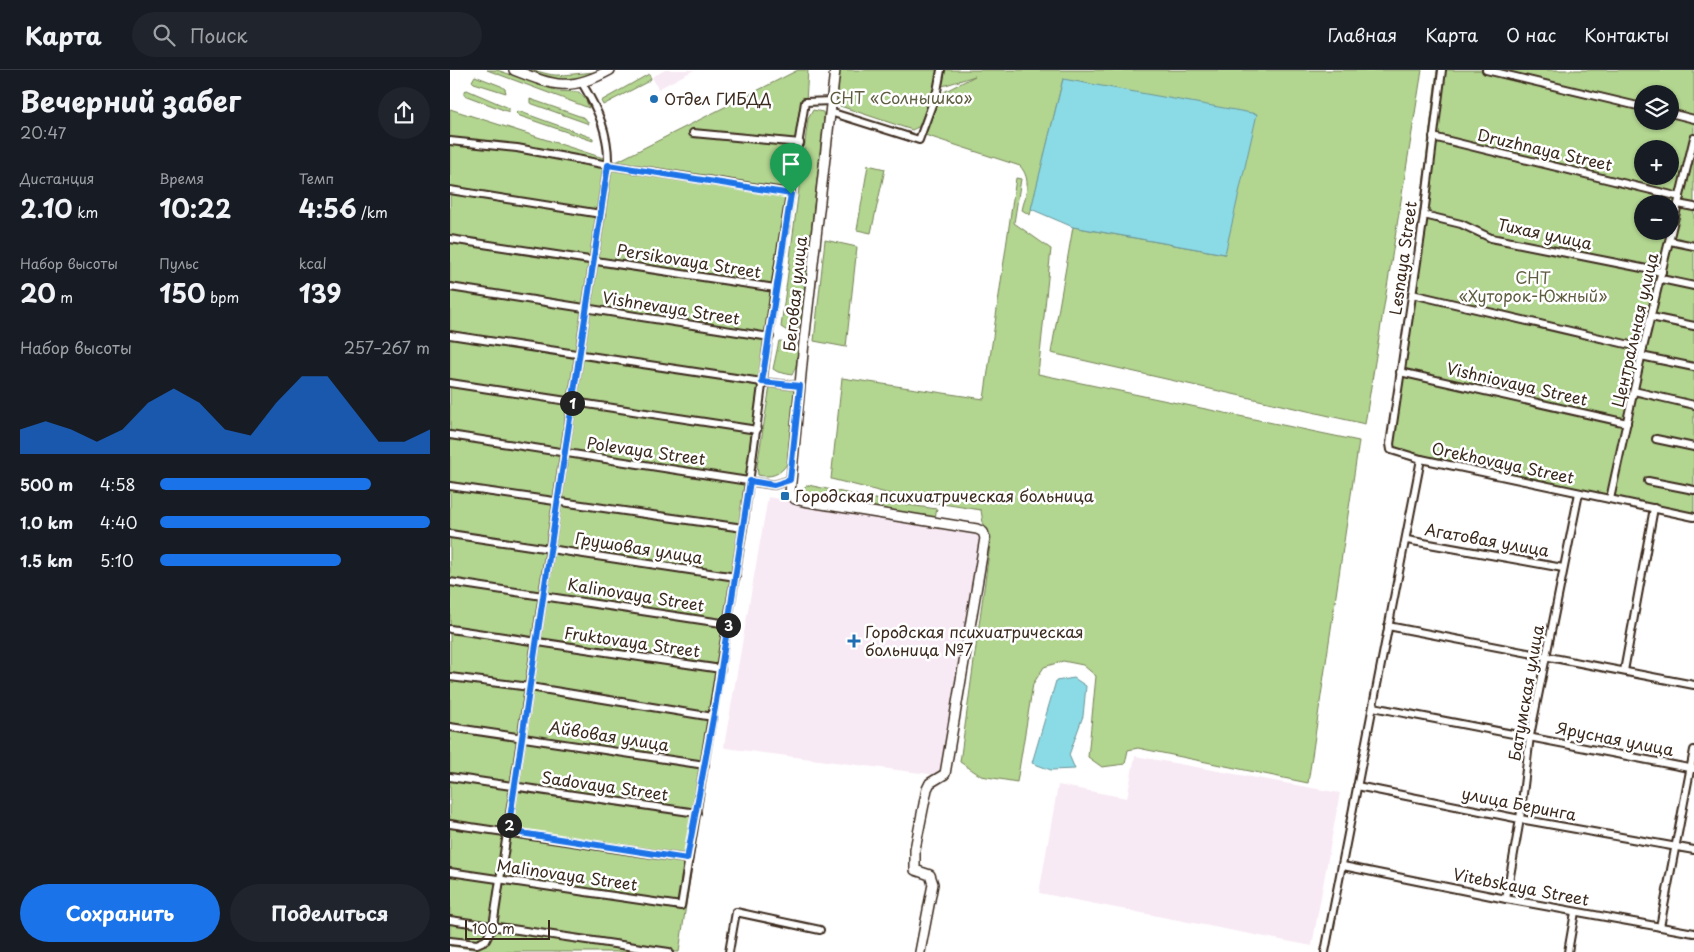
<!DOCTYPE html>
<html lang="ru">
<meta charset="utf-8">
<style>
body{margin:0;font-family:"Playpen Sans",sans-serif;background:#20242c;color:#f1f3f6;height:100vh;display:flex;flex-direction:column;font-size:19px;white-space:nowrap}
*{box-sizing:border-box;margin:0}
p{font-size:16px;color:#9ea1a6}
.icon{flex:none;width:28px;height:28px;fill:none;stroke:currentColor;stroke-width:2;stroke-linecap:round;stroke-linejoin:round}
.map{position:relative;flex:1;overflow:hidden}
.drawer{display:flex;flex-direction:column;background:#171b24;width:450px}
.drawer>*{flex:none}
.controls{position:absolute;left:1184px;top:15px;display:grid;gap:10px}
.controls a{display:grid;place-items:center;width:45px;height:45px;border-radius:50%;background:#171b24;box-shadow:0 1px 4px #0004;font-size:25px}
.scale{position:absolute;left:15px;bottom:12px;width:85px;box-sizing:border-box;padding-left:5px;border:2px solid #3b2a1e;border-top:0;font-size:14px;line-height:18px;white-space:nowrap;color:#3b2a1e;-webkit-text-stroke:4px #fff;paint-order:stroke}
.pin{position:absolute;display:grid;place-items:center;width:42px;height:42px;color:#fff;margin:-51px -21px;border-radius:50% 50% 50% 0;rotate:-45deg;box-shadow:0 0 5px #0007}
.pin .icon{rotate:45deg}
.km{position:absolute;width:25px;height:25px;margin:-12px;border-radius:50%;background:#222;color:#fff;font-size:14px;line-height:25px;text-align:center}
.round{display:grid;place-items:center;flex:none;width:52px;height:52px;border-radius:26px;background:#20242c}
.head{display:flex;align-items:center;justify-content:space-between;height:85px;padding:0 20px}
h1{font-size:28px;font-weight:700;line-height:38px}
.metrics{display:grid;grid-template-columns:repeat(3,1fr);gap:8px;height:85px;padding:5px 20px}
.metrics div{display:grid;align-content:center}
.metrics b{font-size:25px;font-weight:700}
.metrics small{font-size:14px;font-weight:400}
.metrics p{font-size:14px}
.chart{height:140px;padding:10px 20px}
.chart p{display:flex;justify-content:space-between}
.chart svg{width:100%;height:90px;margin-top:5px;fill:#1a73e8;opacity:.7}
.cta{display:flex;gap:10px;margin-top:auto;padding:10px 20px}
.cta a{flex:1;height:58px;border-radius:30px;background:#1a73e8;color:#fff;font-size:20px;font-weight:700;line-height:58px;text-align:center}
.cta a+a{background:#20242c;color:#f1f3f6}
ul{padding:0 20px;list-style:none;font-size:16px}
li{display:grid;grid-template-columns:80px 60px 1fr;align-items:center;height:38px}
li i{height:12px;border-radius:6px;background:#1a73e8}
header{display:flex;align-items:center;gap:30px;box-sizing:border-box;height:70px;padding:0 25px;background:#171b24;border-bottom:1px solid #363941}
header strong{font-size:24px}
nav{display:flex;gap:28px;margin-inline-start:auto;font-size:18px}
.search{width:350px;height:45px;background:#20242c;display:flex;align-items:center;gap:12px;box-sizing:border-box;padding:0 18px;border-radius:28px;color:#9ea1a6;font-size:19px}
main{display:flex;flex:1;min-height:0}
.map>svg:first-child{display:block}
</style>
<header>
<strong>Карта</strong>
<div class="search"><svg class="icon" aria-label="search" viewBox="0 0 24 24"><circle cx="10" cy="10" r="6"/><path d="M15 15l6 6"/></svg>Поиск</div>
<nav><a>Главная</a><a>Карта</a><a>О нас</a><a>Контакты</a></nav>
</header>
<main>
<section class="drawer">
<div class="head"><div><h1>Вечерний забег</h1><p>20:47</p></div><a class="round"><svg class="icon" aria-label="share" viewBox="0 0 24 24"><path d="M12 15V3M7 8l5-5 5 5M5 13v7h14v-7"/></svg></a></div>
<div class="metrics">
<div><p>Дистанция</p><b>2.10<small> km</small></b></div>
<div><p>Время</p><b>10:22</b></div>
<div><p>Темп</p><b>4:56<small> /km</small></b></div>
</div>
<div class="metrics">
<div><p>Набор высоты</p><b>20<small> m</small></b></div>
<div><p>Пульс</p><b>150<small> bpm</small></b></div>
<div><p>kcal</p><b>139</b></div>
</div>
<div class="chart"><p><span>Набор высоты</span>257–267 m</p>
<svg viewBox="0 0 160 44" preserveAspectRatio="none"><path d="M0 44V32L10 28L20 32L30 38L40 32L50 19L60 12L70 19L80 32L90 35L100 19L110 6L120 6L130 22L140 38L150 38L160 32V44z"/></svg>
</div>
<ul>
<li><b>500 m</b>4:58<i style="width:78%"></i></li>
<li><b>1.0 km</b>4:40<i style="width:100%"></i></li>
<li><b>1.5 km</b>5:10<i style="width:67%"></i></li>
</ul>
<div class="cta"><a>Сохранить</a><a>Поделиться</a></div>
</section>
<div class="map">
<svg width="1244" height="882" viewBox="0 0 1244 882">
<rect width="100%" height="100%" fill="#fff"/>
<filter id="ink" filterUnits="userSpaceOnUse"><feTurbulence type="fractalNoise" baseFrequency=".02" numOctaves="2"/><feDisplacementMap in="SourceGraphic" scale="10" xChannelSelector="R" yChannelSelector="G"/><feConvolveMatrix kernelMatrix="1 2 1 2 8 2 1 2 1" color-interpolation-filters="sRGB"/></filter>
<g filter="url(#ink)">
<g fill="#f8eaf4">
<path d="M215,0h29l-36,19 -6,-12z"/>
<path d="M318,427l211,36 3,3 -38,232 -8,7 -211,-27 -1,-2z"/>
<path d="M685,686l205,37 -28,153 -273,-53 19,-108 69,13z"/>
</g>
<g fill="#b2d590" stroke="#768057" fill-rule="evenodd">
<path d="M37,0h10l61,21 21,1 7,8 3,8z"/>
<path d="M78,0c11,0 20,6 32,5l1,2 2,-2 32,-3 1,3c-30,8 -39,6 -68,-5z"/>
<path d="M348,0h10l-2,32 -127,850h-184l-45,-6v-837l166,53z"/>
<path d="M390,0h582l-57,354 -314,-71 22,-126 152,27 -162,-175 -33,136 -8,-5c4,-17 10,-30 -2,-44l-95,-31 15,-41 35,-18 -42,13 -11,36 -10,5 -72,-24 -4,-7z"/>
<path d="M987,0h257v447l-303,-68zM1192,24h28v27h-28zM1192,79h28v27h-28zM1192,134h28v27h-28z"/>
<path d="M199,4l2,5 -4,3 -44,23 -2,-4z"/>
<path d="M25,6l26,10 4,3 1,4 -32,-10 -2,-2z"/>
<path d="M17,20l42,18v4l-45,-17v-4z"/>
<path d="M80,29l55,19 4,6 -59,-21z"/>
<path d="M363,40l10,2 1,6 -23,203 -4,10 -8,1 -8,-5 27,-208z"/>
<path d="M68,41l75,27v3l-73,-25 -4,-3z"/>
<path d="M418,95l17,4 -14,64 -14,-3z"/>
<path d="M566,108l5,1 -7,44 37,26 -13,125 321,67 -51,342 -170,-35 -10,2 -3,14 -23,3 -14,-10 8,-81 -13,-11 -20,-4 -19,6 -11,17 -16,98 -36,-6 -21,-14 31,-224 -8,-15 -2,-13 -71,-11 -79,-20 11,-101 142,21z"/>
<path d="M375,170l32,7 -11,100 -32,-6z"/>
<path d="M329,271l10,1 10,4 -3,20 -4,9 -14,-3 -5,-3z"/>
<path d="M320,316h18l7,4 -8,74c-7,11 -17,14 -29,11l-1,-9z"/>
<path d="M358,415l86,18 43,6 -2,9 -125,-21 -7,-5v-4z"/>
</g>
<g fill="#8bdbe6" stroke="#6b9496">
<path d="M613,9l194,35 -32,140 -152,-27 -42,-18z"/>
<path d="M624,608l12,8 -3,30 -14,39 6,14 -24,1 -19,-7 24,-82z"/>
</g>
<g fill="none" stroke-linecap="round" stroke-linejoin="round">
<defs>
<g id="street">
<path d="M992,0l-18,145 -34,229 1,6 30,9 273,58"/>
<path d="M1036,0l156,37"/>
<path d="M380,42l89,28 18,-49 4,-21"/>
<path d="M1220,43l24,6"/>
<path d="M243,63l107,10"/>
<path d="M983,67l247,60"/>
<path d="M0,71l67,7 91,17 183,28"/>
<path d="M0,120l151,24"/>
<path d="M1228,134l16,3"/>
<path d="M974,145l37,9 30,14 171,34"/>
<path d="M0,169l325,49"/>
<path d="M1220,171l24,5"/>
<path d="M1211,209l33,7"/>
<path d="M0,217l320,50"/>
<path d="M962,224l231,54"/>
<path d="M1201,247l43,9"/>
<path d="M0,265l312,47 38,4"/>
<path d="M1191,286l53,11"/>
<path d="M950,302l227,51"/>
<path d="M0,313l307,47"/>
<path d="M1184,321l60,14"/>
<path d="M0,365l324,50 16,-5"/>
<path d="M1206,369l38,8"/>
<path d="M1198,411l46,9"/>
<path d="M0,416l293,42"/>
<path d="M1160,429l33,-151 51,-210"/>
<path d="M0,464l286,43"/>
<path d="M957,470l156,28"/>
<path d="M0,512l278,42"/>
<path d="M938,556l306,59"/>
<path d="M0,559l271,40"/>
<path d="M1174,601l30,-163"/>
<path d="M0,607l80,10 183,30"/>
<path d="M923,637l321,62"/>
<path d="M0,657l255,38"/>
<path d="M0,707l247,36"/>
<path d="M907,716l163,33 174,31"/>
<path d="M0,754l237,35"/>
<path d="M893,796l163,33 188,34"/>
<path d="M0,802l231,34 62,-378 32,-240 30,-186 27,-1"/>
<path d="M1056,829l14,-80 10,-83 49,-243"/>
<path d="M0,850l219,32"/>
<path d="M1210,857l34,-177"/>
<path d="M0,871l27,3 9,-4 7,-14 115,-761c1,-32 -10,-55 -26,-82"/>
<path d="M279,882l7,-40 84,18"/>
<path d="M875,882l96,-493"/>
<path d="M1118,882l7,-40"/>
</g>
<g id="secondary">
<path d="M64,0c41,16 56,22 96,0"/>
<path d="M385,0l-31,272 -14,151 5,6 8,2 174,28 6,3 2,6 -40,236 -15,9 -3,6 -12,60v21l15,5 3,9 -13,68"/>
</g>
</defs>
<use href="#street" stroke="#3b2a1e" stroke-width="10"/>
<use href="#secondary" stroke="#3b2a1e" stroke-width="12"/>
<use href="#street" stroke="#fff" stroke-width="6"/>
<use href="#secondary" stroke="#fff" stroke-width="9"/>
</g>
</g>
<g fill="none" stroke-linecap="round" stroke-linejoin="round" filter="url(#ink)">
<defs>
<path id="route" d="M158,95l183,29 -29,188 38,4 -10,94 -16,5 -24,-4 -35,227 -28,151 -179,-28z"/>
</defs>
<use href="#route" stroke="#fff" stroke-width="10"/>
<use href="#route" stroke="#1a73e8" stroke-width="6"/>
</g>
<g fill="#1f6fb2" stroke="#fff" stroke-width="2">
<circle cx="204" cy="29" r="5"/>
<rect x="330" y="421" width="10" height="10" rx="2.5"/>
<path d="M401.5 563.5h5v5h5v5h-5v5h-5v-5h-5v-5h5z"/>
</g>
<g text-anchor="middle" stroke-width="5" stroke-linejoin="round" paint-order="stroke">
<g font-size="16" fill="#5f5d40" stroke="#fff">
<text x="451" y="34">СНТ «Солнышко»</text>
<text x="1083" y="214">СНТ<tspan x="1083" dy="18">«Хуторок-Южный»</tspan></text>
</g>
<g font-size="16" fill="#3b2a1e" stroke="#fff" text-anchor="start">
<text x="214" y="35">Отдел ГИБДД</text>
<text x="345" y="432">Городская психиатрическая больница</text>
<text x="415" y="568">Городская психиатрическая<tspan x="415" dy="18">больница №7</tspan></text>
</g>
<g font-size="16" fill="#3b2a1e" stroke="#fff">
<text transform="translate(1095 80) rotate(13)" y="6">Druzhnaya Street</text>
<text transform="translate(1095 164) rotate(12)" y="6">Тихая улица</text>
<text transform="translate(953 188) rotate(-82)" y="6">Lesnaya Street</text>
<text transform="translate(239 191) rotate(9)" y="6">Persikovaya Street</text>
<text transform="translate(345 224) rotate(-84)" y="6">Беговая улица</text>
<text transform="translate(221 238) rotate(9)" y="6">Vishnevaya Street</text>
<text transform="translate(1185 260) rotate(-77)" y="6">Центральная улица</text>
<text transform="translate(1067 314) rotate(13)" y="6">Vishniovaya Street</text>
<text transform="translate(196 381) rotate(8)" y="6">Polevaya Street</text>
<text transform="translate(1053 393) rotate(12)" y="6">Orekhovaya Street</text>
<text transform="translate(1037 470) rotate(10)" y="6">Агатовая улица</text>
<text transform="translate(189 478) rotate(9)" y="6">Грушовая улица</text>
<text transform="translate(186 525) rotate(9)" y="6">Kalinovaya Street</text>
<text transform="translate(182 572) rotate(8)" y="6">Fruktovaya Street</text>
<text transform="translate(1076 623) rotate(-80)" y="6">Батумская улица</text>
<text transform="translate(159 666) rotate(9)" y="6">Айвовая улица</text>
<text transform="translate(1165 669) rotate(11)" y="6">Ярусная улица</text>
<text transform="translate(155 716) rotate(8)" y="6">Sadovaya Street</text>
<text transform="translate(1069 734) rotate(11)" y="6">улица Беринга</text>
<text transform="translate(117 805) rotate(8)" y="6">Malinovaya Street</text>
<text transform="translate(1071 817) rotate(11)" y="6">Vitebskaya Street</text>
</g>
</g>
</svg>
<div class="controls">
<a><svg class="icon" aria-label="layers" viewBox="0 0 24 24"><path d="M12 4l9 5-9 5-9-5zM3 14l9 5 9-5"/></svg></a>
<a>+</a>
<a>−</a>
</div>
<div class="scale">100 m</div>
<div class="pin" style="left:341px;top:124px;background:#1e9e55"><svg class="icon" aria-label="arrive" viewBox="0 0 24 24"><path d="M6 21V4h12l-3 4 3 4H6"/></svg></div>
<b class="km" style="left:122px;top:333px">1</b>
<b class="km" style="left:59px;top:755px">2</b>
<b class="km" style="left:278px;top:555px">3</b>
</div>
</main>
